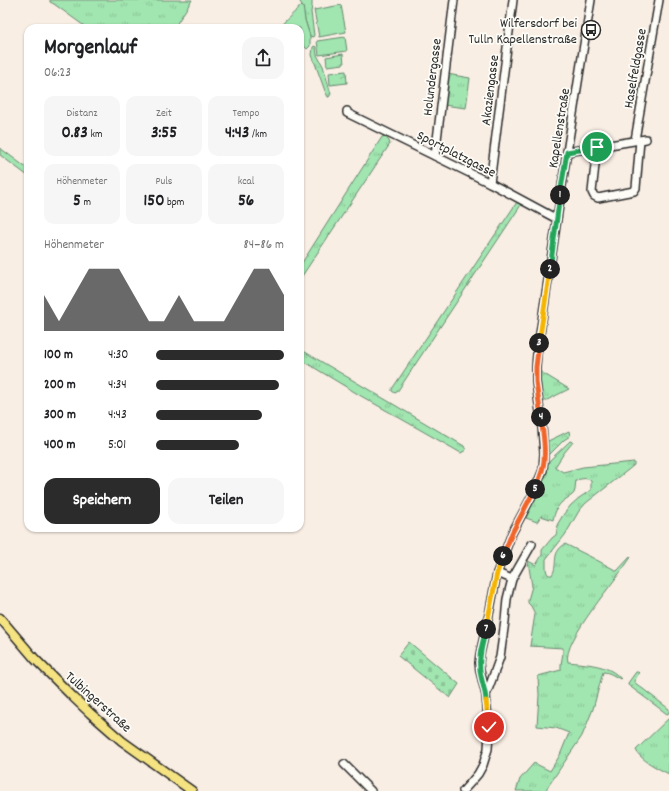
<!DOCTYPE html>
<html lang="de">
<meta charset="utf-8">
<style>
body{margin:0;font-family:Dekko,sans-serif;background:#f6f6f6;color:#202124;height:100vh;display:flex;flex-direction:column;font-size:15px;white-space:nowrap}
*{box-sizing:border-box;margin:0}
p{font-size:13px;color:#757577}
.icon{flex:none;width:22px;height:22px;fill:none;stroke:currentColor;stroke-width:2;stroke-linecap:round;stroke-linejoin:round}
.map{position:relative;flex:1;overflow:hidden}
.side{position:absolute;left:24px;top:24px;width:280px;height:508px;display:flex;flex-direction:column;background:#fff;border-radius:12px;box-shadow:0 1px 3px #0004}
.side>*{flex:none}
.pin{position:absolute;display:grid;place-items:center;width:34px;height:34px;color:#fff;margin:-17px;border:2px solid #fff;border-radius:50%;box-shadow:0 1px 4px #0007}
.km{position:absolute;width:20px;height:20px;margin:-10px;border-radius:50%;background:#222;color:#fff;font-size:11px;line-height:20px;text-align:center}
.round{display:grid;place-items:center;flex:none;width:42px;height:42px;border-radius:12px;background:#f6f6f6}
.overview{display:flex;align-items:center;justify-content:space-between;height:68px;padding:0 20px}
h1{font-size:22px;font-weight:700;line-height:30px}
.stats{display:grid;grid-template-columns:repeat(3,1fr);gap:6px;height:68px;padding:4px 20px}
.stats div{display:grid;align-content:center;border-radius:10px;background:#f6f6f6;text-align:center}
.stats b{font-size:17px;font-weight:700}
.stats small{font-size:11px;font-weight:400}
.stats p{font-size:11px}
.chart{height:112px;padding:8px 20px}
.chart p{display:flex;justify-content:space-between}
.chart svg{width:100%;height:72px;margin-top:4px;fill:#2b2b2b;opacity:.7}
.primary-button{display:flex;gap:8px;margin-top:auto;padding:8px 20px}
.primary-button a{flex:1;height:46px;border-radius:12px;background:#2b2b2b;color:#fff;font-size:16px;font-weight:700;line-height:46px;text-align:center}
.primary-button a+a{background:#f6f6f6;color:#202124}
ul{padding:0 20px;list-style:none;font-size:13px}
li{display:grid;grid-template-columns:64px 48px 1fr;align-items:center;height:30px}
li i{height:10px;border-radius:5px;background:#2b2b2b}
.map>svg:first-child{display:block}
</style>
<div class="map">
<svg width="669" height="791" viewBox="0 0 669 791">
<defs>
<pattern id="grass-tufts" width="24" height="20" patternUnits="userSpaceOnUse"><rect width="24" height="20" fill="#a1e5b0"/><path d="M3 7l-1-3M5 7V3M7 7l1-3M15 17l-1-3M17 17v-4M19 17l1-3" fill="none" stroke="#8bc598"/></pattern>
<pattern id="forest-crowns" width="20" height="18" patternUnits="userSpaceOnUse"><rect width="20" height="18" fill="#a1e5b0"/><path d="M2 6a3 3 0 1 1 6 0M12 15a3 3 0 1 1 6 0" fill="none" stroke="#8bc598"/></pattern>
<pattern id="cemetery-stones" width="16" height="16" patternUnits="userSpaceOnUse"><rect width="16" height="16" fill="#a1e5b0"/><path d="M2 7V4a2 2 0 0 1 4 0v3zM10 15v-3a2 2 0 0 1 4 0v3z" fill="#8bc598"/></pattern>
</defs>
<rect width="100%" height="100%" fill="#f9eee4"/>
<filter id="ink" filterUnits="userSpaceOnUse"><feTurbulence type="fractalNoise" baseFrequency=".025" numOctaves="2"/><feDisplacementMap in="SourceGraphic" scale="8" xChannelSelector="R" yChannelSelector="G"/><feConvolveMatrix kernelMatrix="1 2 1 2 8 2 1 2 1" color-interpolation-filters="sRGB"/></filter>
<g filter="url(#ink)">
<g fill="url(#grass-tufts)" stroke="#66886e">
<path d="M50,0h142l-18,28h-87l-33,-24 -4,-2z"/>
<path d="M301,0h11v6l-1,6 3,23 -1,2 -3,-1 -5,-16 -3,-15 -2,-3z"/>
<path d="M315,46l1,1 1,8 6,11 8,28 -2,3h-1l-3,-6 -13,-36 1,-8z"/>
<path d="M447,74l23,4 -4,30 -23,-3z"/>
<path d="M385,136l4,5 1,3 -90,135v-13l82,-129z"/>
<path d="M0,148l28,21v7l-28,-21z"/>
<path d="M517,202h3l2,2 -1,1 -124,187 -2,1 -3,-2v-2z"/>
<path d="M300,349l164,97 2,4 -5,3 -100,-57 -61,-37z"/>
<path d="M539,371l2,1 28,17 -26,13 -5,-25z"/>
<path d="M570,441l3,1 -9,11 -9,14 8,5 20,-5 51,-5v3l-6,5 -42,33 -7,8 -14,24 -19,24v10l1,4 2,2h3c7,-12 -2,-21 13,-31l26,13 26,14 13,-14h1c-12,20 -70,85 -63,105 17,2 41,2 53,17 -6,-2 -11,-7 -18,-7l-10,37 -11,27 -37,55h-29l4,-12 14,-16 16,8 10,-16 9,-22 -13,-5 -19,-2 2,-31 -1,-19 23,-6c-1,-8 3,-15 2,-22l-33,-2 5,-32 -4,-8 -3,-3v-3l4,-14 -4,-25 8,4 6,-10v-5l10,-12 4,-3 2,-7 -1,-3 6,-10 8,-10 8,-7 12,-8v-9c-4,-4 -10,-2 -15,-1 -1,4 0,9 -2,13 -2,3 -5,4 -8,6 -8,5 -11,12 -13,21l-12,-4 -4,6 -11,-4 12,-26 7,-17 1,-7 4,-8z"/>
<path d="M636,672h2l1,1 -5,8v1l35,27v4l-2,1 -12,-9 -27,-20v-2z"/>
<path d="M669,718v56c-10,-5 -29,-14 -33,-24z"/>
</g>
<g fill="url(#forest-crowns)" stroke="#66886e">
<path d="M346,71l1,12 -17,2 -1,-12z"/>
<path d="M569,431l1,5 -6,4 -13,13 -3,1c-2,-4 -1,-9 0,-13z"/>
</g>
<path fill="url(#cemetery-stones)" stroke="#66886e" d="M409,642l50,42 -9,14 -52,-42z"/>
<g fill="#a1e5b0" stroke="#66886e">
<path d="M302,5l1,1 2,14 5,16v10l-3,3 -7,-7v-14h-18l-1,-3z"/>
<path d="M341,5l5,27 -27,5 -5,-27z"/>
<path d="M345,37l2,14 -28,4 -2,-14z"/>
<path d="M343,54l1,10 -17,2 -1,-9z"/>
</g>
<g fill="none" stroke-linecap="round" stroke-linejoin="round">
<defs>
<g id="minor">
<path d="M347,111v2l143,70 67,36"/>
<path d="M635,140l24,-140"/>
<path d="M597,147l-5,45 2,4 4,2 36,-7 2,-3 4,-48"/>
<path d="M567,152l79,-13"/>
<path d="M435,156l19,-156"/>
<path d="M490,183l23,-183"/>
<path d="M497,573l15,6"/>
<path d="M486,695l5,-13 9,-25 5,-36 2,-22 5,-20 20,-35"/>
<path d="M344,764l27,27"/>
<path d="M463,791l9,-10 6,-7 5,-9 5,-16 1,-16 -3,-38 -6,-24 -1,-8 1,-9 10,-44 7,-37 15,-40 21,-39 10,-24 1,-17 -2,-26 -6,-45v-15l1,-13 30,-202 24,-152"/>
</g>
<path id="major" d="M0,618l35,41 37,37 18,17 32,28 70,50"/>
</defs>
<use href="#minor" stroke="#2b2b2b" stroke-width="10"/>
<use href="#major" stroke="#2b2b2b" stroke-width="11"/>
<use href="#minor" stroke="#fdfcf7" stroke-width="7"/>
<use href="#major" stroke="#f5e382" stroke-width="8"/>
</g>
</g>
<g fill="none" stroke-linecap="round" stroke-linejoin="round" filter="url(#ink)">
<defs>
<path id="split-1" d="M560,195l7,-43 30,-5"/>
<path id="split-2" d="M550,269l10,-74"/>
<path id="split-3" d="M539,343l11,-74"/>
<path id="split-4" d="M539,343l-3,24v15l5,35"/>
<path id="split-5" d="M535,489c3,-6 5,-11 7,-18 5,-16 1,-38 -1,-54"/>
<path id="split-6" d="M503,556l9,-23 23,-44"/>
<path id="split-7" d="M486,629l11,-56 6,-17"/>
<path id="split-8" d="M486,629c-3,13 -8,27 -6,41 1,11 6,21 6,31"/>
<path id="split-9" d="M486,701l3,26"/>
</defs>
<use href="#split-1" stroke="#fff" stroke-width="8"/>
<use href="#split-2" stroke="#fff" stroke-width="8"/>
<use href="#split-3" stroke="#fff" stroke-width="8"/>
<use href="#split-4" stroke="#fff" stroke-width="8"/>
<use href="#split-5" stroke="#fff" stroke-width="8"/>
<use href="#split-6" stroke="#fff" stroke-width="8"/>
<use href="#split-7" stroke="#fff" stroke-width="8"/>
<use href="#split-8" stroke="#fff" stroke-width="8"/>
<use href="#split-9" stroke="#fff" stroke-width="8"/>
<use href="#split-1" stroke="#22a559" stroke-width="5"/>
<use href="#split-2" stroke="#22a559" stroke-width="5"/>
<use href="#split-3" stroke="#f5b400" stroke-width="5"/>
<use href="#split-4" stroke="#f0652b" stroke-width="5"/>
<use href="#split-5" stroke="#f0652b" stroke-width="5"/>
<use href="#split-6" stroke="#f0652b" stroke-width="5"/>
<use href="#split-7" stroke="#f5b400" stroke-width="5"/>
<use href="#split-8" stroke="#22a559" stroke-width="5"/>
<use href="#split-9" stroke="#f5b400" stroke-width="5"/>
</g>
<defs>
<symbol id="bus-ring" viewBox="-11 -11 22 22"><circle r="9.5" fill="#fdfcf7" stroke="#2b2b2b" stroke-width="1.5"/><path d="M-5-6H5V4H4V6H2V4H-2V6H-4V4H-5ZM-3.5-4V0h7V-4ZM-3.5 1.2v1.5H-2V1.2ZM2 1.2v1.5H3.5V1.2Z" fill="#2b2b2b"/></symbol>
</defs>
<g fill-rule="evenodd">
<use href="#bus-ring" x="580" y="19" width="22" height="22"/>
</g>
<g text-anchor="middle" stroke-width="3.5" stroke-linejoin="round" paint-order="stroke">
<g font-size="14" fill="#2b2b2b" stroke="#fdfcf7" text-anchor="end">
<text x="577" y="27">Wilfersdorf bei<tspan x="577" dy="16">Tulln Kapellenstraße</tspan></text>
</g>
<g font-size="14" fill="#2b2b2b" stroke="#fdfcf7">
<text transform="translate(634 68) rotate(-80)" y="5">Haselfeldgasse</text>
<text transform="translate(431 77) rotate(-83)" y="5">Holundergasse</text>
<text transform="translate(489 90) rotate(-83)" y="5">Akaziengasse</text>
<text transform="translate(558 128) rotate(-81)" y="5">Kapellenstraße</text>
<text transform="translate(457 153) rotate(27)" y="5">Sportplatzgasse</text>
<text transform="translate(99 701) rotate(42)" y="5">Tulbingerstraße</text>
</g>
</g>
</svg>
<div class="pin" style="left:597px;top:147px;background:#1e9e55"><svg class="icon" aria-label="arrive" viewBox="0 0 24 24"><path d="M6 21V4h12l-3 4 3 4H6"/></svg></div>
<div class="pin" style="left:489px;top:727px;background:#d93025"><svg class="icon" aria-label="check" viewBox="0 0 24 24"><path d="M5 12l5 5 9-10"/></svg></div>
<b class="km" style="left:560px;top:195px">1</b>
<b class="km" style="left:550px;top:269px">2</b>
<b class="km" style="left:539px;top:343px">3</b>
<b class="km" style="left:541px;top:417px">4</b>
<b class="km" style="left:535px;top:489px">5</b>
<b class="km" style="left:503px;top:556px">6</b>
<b class="km" style="left:486px;top:629px">7</b>
<section class="side">
<div class="overview"><div><h1>Morgenlauf</h1><p>06:23</p></div><a class="round"><svg class="icon" aria-label="share" viewBox="0 0 24 24"><path d="M12 15V3M7 8l5-5 5 5M5 13v7h14v-7"/></svg></a></div>
<div class="stats">
<div><p>Distanz</p><b>0.83<small> km</small></b></div>
<div><p>Zeit</p><b>3:55</b></div>
<div><p>Tempo</p><b>4:43<small> /km</small></b></div>
</div>
<div class="stats">
<div><p>Höhenmeter</p><b>5<small> m</small></b></div>
<div><p>Puls</p><b>150<small> bpm</small></b></div>
<div><p>kcal</p><b>56</b></div>
</div>
<div class="chart"><p><span>Höhenmeter</span>84–86 m</p>
<svg viewBox="0 0 160 44" preserveAspectRatio="none"><path d="M0 44V22L10 38L20 22L30 6L40 6L50 6L60 22L70 38L80 38L90 22L100 38L110 38L120 38L130 22L140 6L150 6L160 22V44z"/></svg>
</div>
<ul>
<li><b>100 m</b>4:30<i style="width:100%"></i></li>
<li><b>200 m</b>4:34<i style="width:96%"></i></li>
<li><b>300 m</b>4:43<i style="width:83%"></i></li>
<li><b>400 m</b>5:01<i style="width:65%"></i></li>
</ul>
<div class="primary-button"><a>Speichern</a><a>Teilen</a></div>
</section>
</div>
